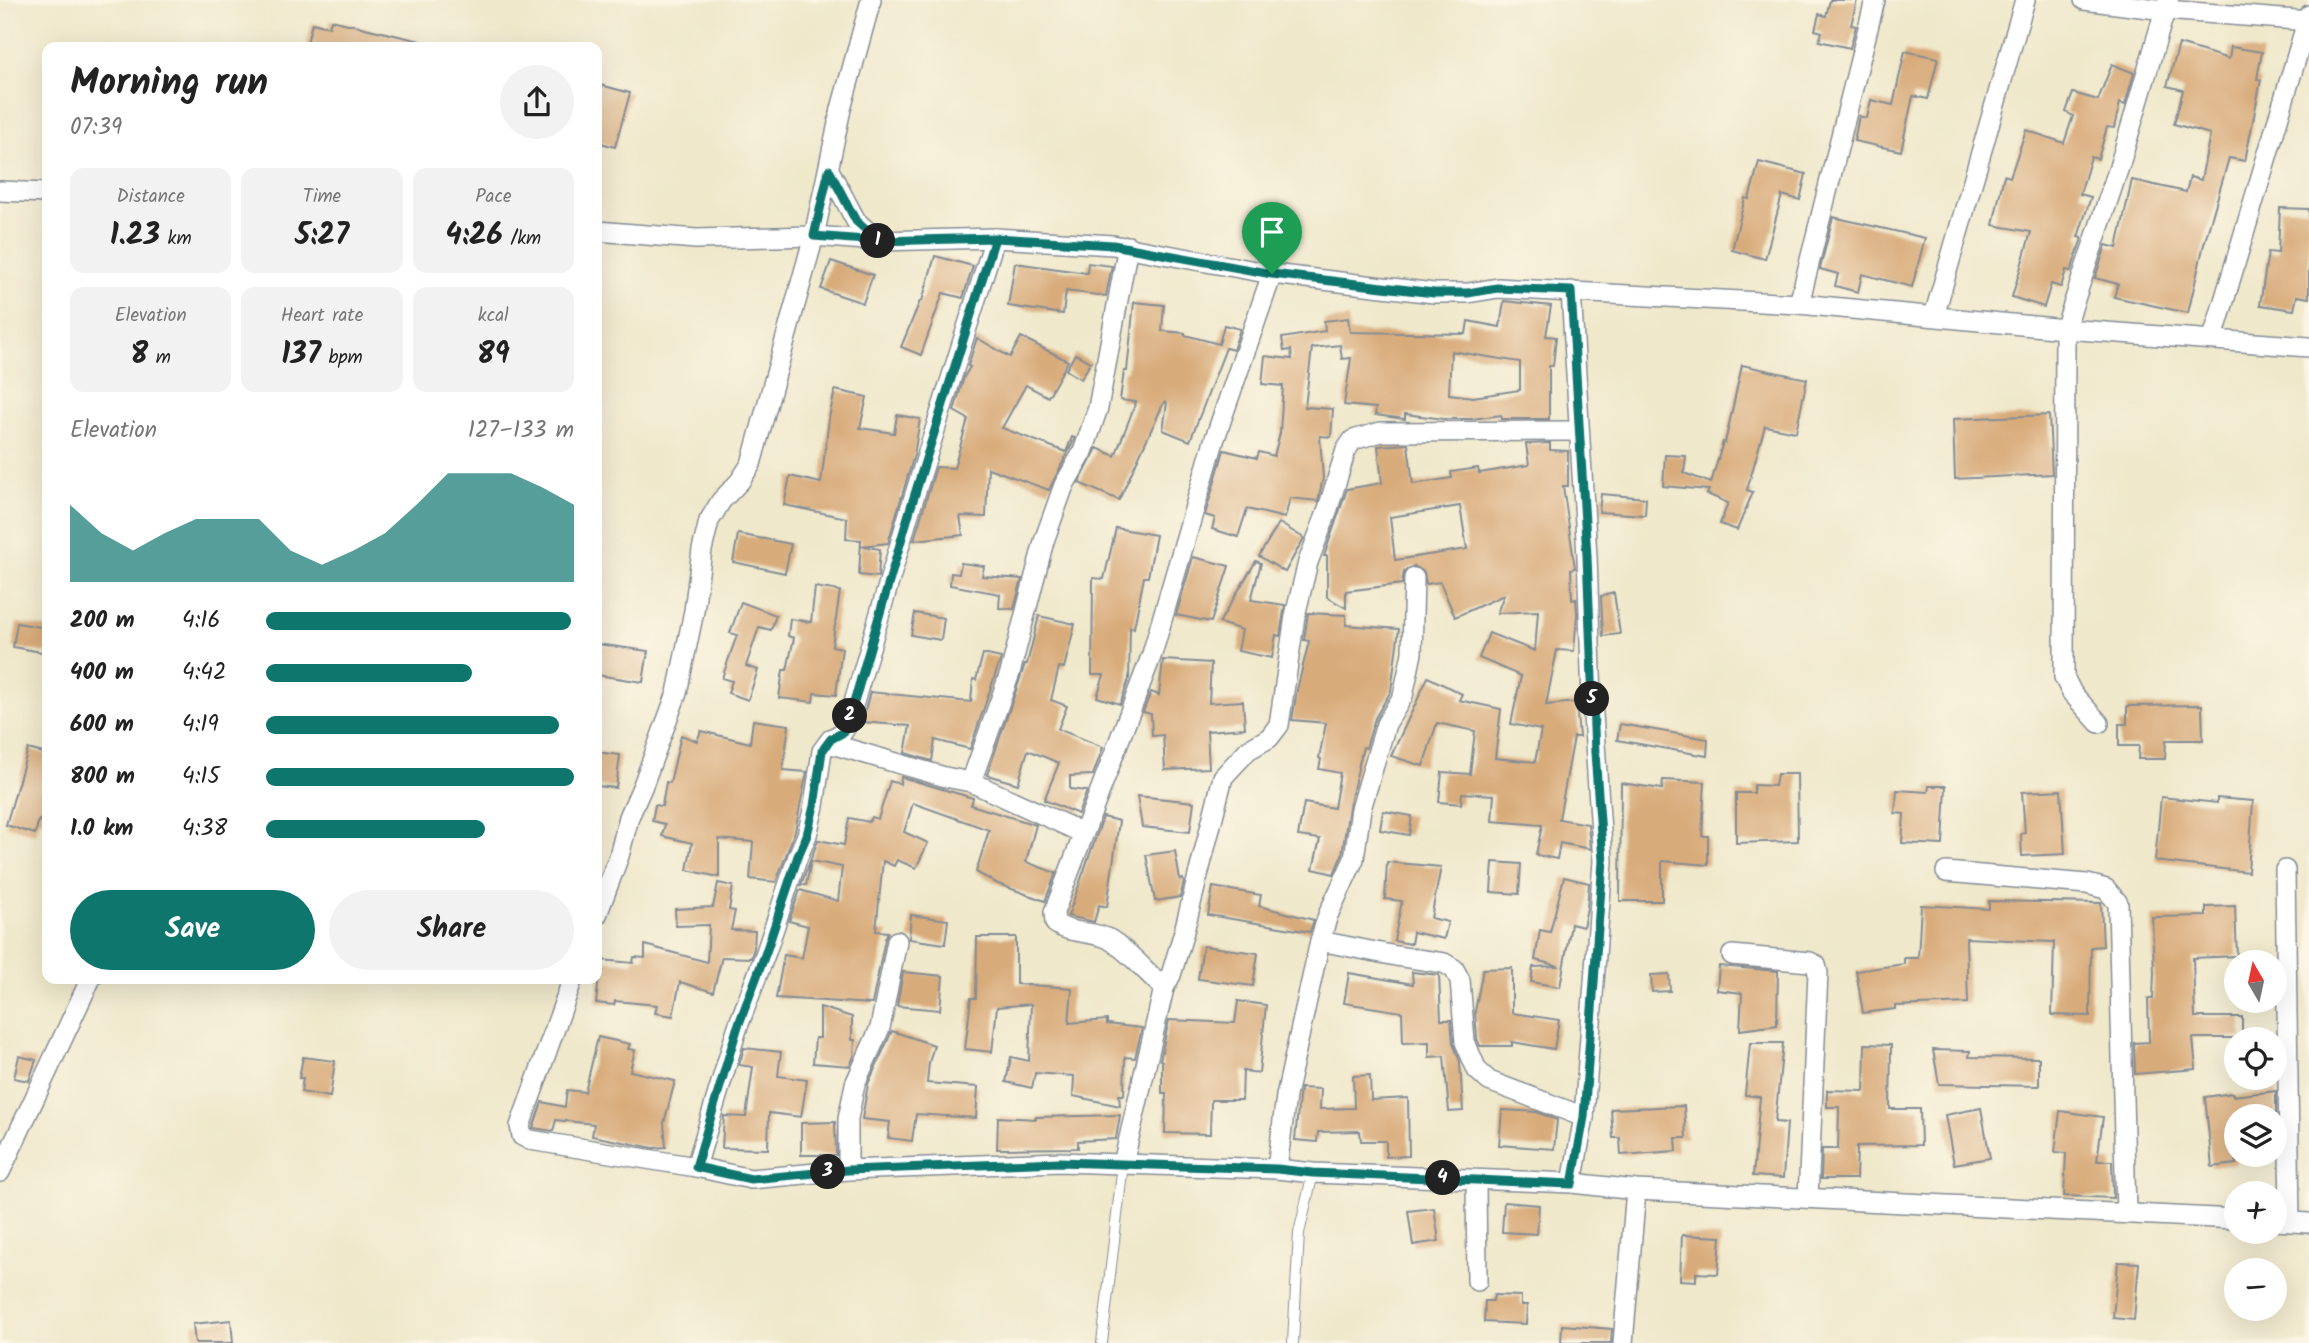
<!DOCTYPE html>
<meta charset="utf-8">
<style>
body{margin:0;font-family:Kalam,sans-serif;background:#f2f2f2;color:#222;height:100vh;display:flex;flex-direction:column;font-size:26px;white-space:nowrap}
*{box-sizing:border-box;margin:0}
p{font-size:23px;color:#767676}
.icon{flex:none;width:38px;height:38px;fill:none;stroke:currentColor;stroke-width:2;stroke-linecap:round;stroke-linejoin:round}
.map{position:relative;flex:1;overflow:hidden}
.details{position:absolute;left:42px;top:42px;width:560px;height:942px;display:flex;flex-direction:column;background:#fff;border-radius:14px;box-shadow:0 7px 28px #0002}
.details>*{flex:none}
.needle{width:46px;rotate:351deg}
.fabs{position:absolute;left:2224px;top:950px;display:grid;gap:14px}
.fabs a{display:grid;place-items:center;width:63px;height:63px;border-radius:50%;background:#fff;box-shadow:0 7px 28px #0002;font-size:35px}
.pin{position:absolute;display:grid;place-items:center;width:60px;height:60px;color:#fff;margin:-72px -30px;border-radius:50% 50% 50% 0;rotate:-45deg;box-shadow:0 0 7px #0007}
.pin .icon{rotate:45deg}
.km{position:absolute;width:35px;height:35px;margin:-18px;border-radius:50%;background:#222;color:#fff;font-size:19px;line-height:35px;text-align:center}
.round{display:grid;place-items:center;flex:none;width:74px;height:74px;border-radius:37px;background:#f2f2f2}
.summary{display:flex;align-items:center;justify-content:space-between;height:119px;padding:0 28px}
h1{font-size:38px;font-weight:800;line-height:52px}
.metrics{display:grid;grid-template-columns:repeat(3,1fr);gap:10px;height:119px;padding:7px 28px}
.metrics div{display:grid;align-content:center;border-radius:14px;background:#f2f2f2;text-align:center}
.metrics b{font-size:30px;font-weight:800}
.metrics small{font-size:19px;font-weight:400}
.metrics p{font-size:19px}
.chart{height:196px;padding:14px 28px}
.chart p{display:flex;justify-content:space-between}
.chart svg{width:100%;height:126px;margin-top:7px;fill:#0f766e;opacity:.7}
.action{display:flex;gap:14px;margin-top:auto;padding:14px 28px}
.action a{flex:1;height:80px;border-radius:42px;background:#0f766e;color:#fff;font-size:28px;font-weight:800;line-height:80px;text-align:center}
.action a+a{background:#f2f2f2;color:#222}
ul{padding:0 28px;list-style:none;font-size:23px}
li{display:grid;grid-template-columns:112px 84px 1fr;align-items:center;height:52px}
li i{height:18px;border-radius:9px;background:#0f766e}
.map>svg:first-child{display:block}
</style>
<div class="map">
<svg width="2309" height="1343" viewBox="0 0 2309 1343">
<rect width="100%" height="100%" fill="#fcf5e5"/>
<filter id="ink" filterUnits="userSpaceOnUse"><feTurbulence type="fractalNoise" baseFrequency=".0143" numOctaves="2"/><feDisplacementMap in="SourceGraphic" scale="14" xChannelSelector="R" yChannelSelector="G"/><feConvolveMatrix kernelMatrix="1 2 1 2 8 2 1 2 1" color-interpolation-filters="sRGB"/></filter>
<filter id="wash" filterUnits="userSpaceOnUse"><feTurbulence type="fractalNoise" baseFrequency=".00686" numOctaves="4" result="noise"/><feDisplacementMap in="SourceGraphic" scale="28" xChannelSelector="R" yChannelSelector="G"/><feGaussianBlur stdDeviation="1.57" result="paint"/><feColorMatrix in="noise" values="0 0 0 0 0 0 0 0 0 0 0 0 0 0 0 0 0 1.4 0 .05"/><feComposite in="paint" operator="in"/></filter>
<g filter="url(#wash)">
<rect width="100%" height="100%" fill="#efe8cb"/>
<g id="blocks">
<g fill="#d8ab7a" fill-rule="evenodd">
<path d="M1830,0h27l-6,25 5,1 -6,22 -31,-7 3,-9 -7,-2 4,-16 7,2z"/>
<path d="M331,20l89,21 -1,6h-113l6,-24 17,4z"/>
<path d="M2179,44l50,15 2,-12 31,5 -5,27 4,1 -16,81 -16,-3 -26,90 -15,65 -74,-16 4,-13 -23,-6 11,-33 11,3 15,-68 54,12 4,-15 11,3 9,-46 -36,-10 9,-34 -16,-4z"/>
<path d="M1905,51l33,7 -10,41 -15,-3 -12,55 -47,-10 5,-25 8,2 4,-18 22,5z"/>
<path d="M2112,64l22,9 -9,32 -5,-2 -6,25 -7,-1 -9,32 -7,-2 -11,37 11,3 -13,40 4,1 -11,33 -5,-1 -5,17 -10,-3 -7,23 -32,-10 19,-65 -38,-7 11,-50 6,2 16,-47 38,13 9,-27 -7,-4 7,-19 25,7z"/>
<path d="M597,84l33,9 -15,54 -18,-5z"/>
<path d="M1759,162l47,12 -6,26 -18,-5 -17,64 -33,-9 13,-52 4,1z"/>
<path d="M2280,208l29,1v89l-12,-2 -3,14 -34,-5 8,-53 10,1z"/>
<path d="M1833,217l92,21 -13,49 -50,-13 -4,18 -23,-6 3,-12 -18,-5z"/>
<path d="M935,256l38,10 -10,32 -20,-5 -22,62 -20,-8 19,-46h2z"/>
<path d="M831,261l42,14 -10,28 -42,-14z"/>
<path d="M1015,263l72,10 1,-10 24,3 -6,30 -40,-5 -3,23 -55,-8z"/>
<path d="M1504,301l47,5 -5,30 10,1 -3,29h-4v53h-47l-1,-4 -29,4h-28l-39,-5v5l-30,-4 1,-7 -32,-3 7,-47 -9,1 -2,-14 -28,3 -7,59 28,2 -2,28 -11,-1 3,42 -5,23 -28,-3 -5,20 -38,-9 -9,28 -26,-8 3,-11 -10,-3 19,-65 33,8 2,-6 15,4 6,-23 3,-47 -21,-2 3,-28 27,3 -1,-9 -7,1 -2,-13 43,-7 -1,-10 24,-3 2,14 116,2 2,-13 32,6zM1451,351l69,11v28l-47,7 -24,-3z"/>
<path d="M1134,302l30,3 -2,26 23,2v2l34,9 5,-19 16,4 -7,21 -7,-2 -36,93 -27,-11 4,-27 -3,-1 -45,98 -40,-17 18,-35 18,8 21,-54 -16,-2 4,-29h3z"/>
<path d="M1021,337l47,24 -20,36 -22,-12 -24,43 64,24 6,-15 3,1 -26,52 -61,-22 -2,49 -26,-1 3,19 -49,5 22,-73 18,1 14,-49 -14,-8 10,-34 6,-10 -2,-1 9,-28 33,19z"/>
<path d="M1075,354l16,8 -10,17 -15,-9z"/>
<path d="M1742,365l65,14 -11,53 -31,-6 -18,64 6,2 -16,38 -17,-6 8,-21 -21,-9 2,-4 -46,-4 2,-31 21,1 -2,17 27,10 12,-41 2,1z"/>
<path d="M835,390l32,7 -7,31 34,5 3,-18 23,4 -6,36 -26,88 -27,3 19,3 -2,28 -19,-2 2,-35 -15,-1 1,-21 -63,-13 6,-29 31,7 8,-65z"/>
<path d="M2049,415l3,59 -97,5 -2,-60z"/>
<path d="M1550,443v7l18,1v35h-5l12,82 -4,1 1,31 4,-1 1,15 -3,37 -17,-1 -11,55 30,-3 3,35h-5l-15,82 29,5 2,25 -30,-6 -3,16 -21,-4 6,-30 -50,-4 2,-26 -32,-2 -1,11 -22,-2 3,-30 28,2 5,-43 -38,-8 -14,43 -32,-10 37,-79 34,17 -3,6 42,9 -6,49 40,4 6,-32 -30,-6 10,-48 -42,-18 10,-25 46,18 3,-40 -41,2 7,-18 -49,22 -15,-35 -14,2 -2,-12 -10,-6 -10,5 -2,13 -56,7v17l-19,-11v-41h-3l23,-67 35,-6 -4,-37 30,-2 5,40 39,-6 -1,-6 27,-4 1,5 50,-8 -3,-21zM1460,506l7,43 -72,11 -5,-43z"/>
<path d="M1601,494l45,4 -1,17 -46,-3z"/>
<path d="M1279,523l25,15 -19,34 -26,-16z"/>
<path d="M1116,528l40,7 -8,42h-4l-10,51 -4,-1 -1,52 -9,25 -23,-7 7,-22h-12l1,-97 11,1z"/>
<path d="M738,534l53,10 -6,29 -52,-11z"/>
<path d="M1193,557l36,9 -18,56 -35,-7z"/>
<path d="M1256,561l5,2 -10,37 34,5 -5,31 -4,-1 -4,23 -34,-7 4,-21 -23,-7z"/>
<path d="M961,563l23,3 -2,10 40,3 -8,30 -15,-1 1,-14 -50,-9 1,-12 8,1z"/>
<path d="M815,587l25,4 -8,55 10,2 -6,47 -22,-2 -1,9 -34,-4 4,-28h4l7,-32 -6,-2 2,-17 21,3z"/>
<path d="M1614,593l6,41 -17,2 -2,-40z"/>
<path d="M741,602l35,13 -5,15 -12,-3 -13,39 12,4 -10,30 -20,-7 4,-12 -10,-3 15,-43 -7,-2z"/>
<path d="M915,613l29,5 -3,22 -30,-5z"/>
<path d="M1308,613l38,2v10l53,4 -8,62 -16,27 -9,30 -3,-1 -14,60 -7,48 -8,19 -21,-5 7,-30 -22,-3 6,-33 30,5 6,-35 -21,-4 2,-10 -2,-1 7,-35 -34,-3 5,-30 12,-49 -5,-1z"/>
<path d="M1039,616l36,8 -11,44 -5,-1 -8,33 16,6 -9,23 45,18 -10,28 -23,1v13l17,2 -9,23 -34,-14 15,-37 -31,-13 -10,34 -31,-9 38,-111h2z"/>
<path d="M17,623l30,5v25l-34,-6z"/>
<path d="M597,644l51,7 -5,31 -46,-7z"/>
<path d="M983,654l18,4 -31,91 -35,-9 -3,21 -27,-8 5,-27 -48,-4 8,-30 101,10 2,-23 3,1z"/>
<path d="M1163,660l48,3 -2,40 34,-2 2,27 -38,3 2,37 -44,2 -2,-35 -11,1 -1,-22 -8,-2 8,-20 8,3z"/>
<path d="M2202,705l1,35h-37l-1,19h-27l1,-13h-20v-22h8v-18z"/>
<path d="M753,720l36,5 -6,45 24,2 -12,59 -19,51 -26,-3 3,-37 -34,-3v38l-32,-7 5,-27 -30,-7 3,-12 -13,-3 3,-16 7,1 4,-24 4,1 11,-48 16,6 4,-10 49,12z"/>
<path d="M1620,724l88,15 -1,17 -90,-16z"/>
<path d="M28,749l19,5v68l-8,-2 -4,14 -29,-9z"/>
<path d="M597,752l23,3 -4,33 -19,-2z"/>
<path d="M1777,774h20l1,67 -62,2v-50h18v-8l21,1z"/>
<path d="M901,777l72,21 -2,7 65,20 -10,37 30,11 -11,28 -47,-17 -22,-12 13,-42 -76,-27 -9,29 24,11 -12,25 -19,-8 -3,6 -11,-5 -7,70 12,1 -3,7 -13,65 -96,-6 8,-43 18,3 6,-32 -19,-5 11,-31 38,11 4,-34 -31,-6 -5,24h-5l17,-45 26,5 5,-27 20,4 3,-5 6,2 12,-38 10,3z"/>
<path d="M1663,780l42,2 -3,54h6v29l-46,-4v40h-42l1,-118 41,6z"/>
<path d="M1929,786h17l-3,59 -41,-2 2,-29 -9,-1 2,-23 31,2z"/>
<path d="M2061,790l4,64 -43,2 -1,-22 4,-1 -3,-41z"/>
<path d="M1137,796l57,6 -4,30 -48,-5z"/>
<path d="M2161,797l56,6v-5l36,3 -5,71 -93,-11z"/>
<path d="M1383,811l29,5 -3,19 -29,-5z"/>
<path d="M1103,817l16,4 -12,86 -8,-2 -5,17 -26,-6z"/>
<path d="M1175,851l5,29 3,-1 1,3 -4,15 -25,4 -9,-46z"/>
<path d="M1387,862l54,5 -10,51 17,4 -4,17 -31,-7 -2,12 -17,-3 8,-40 -17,-2z"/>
<path d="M1493,862l28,2 -2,30 -28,-2z"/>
<path d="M1564,877l25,6 -2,25 -4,19 -12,-3 -11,63 -29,-5 2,-15 26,-1 -24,-6 5,-30 10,2z"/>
<path d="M718,883l15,3 -4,24 6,1 -4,19 24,1 -1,17 -3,10 -29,-1 -9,35 -33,-10 -7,34 -18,-3 2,-8 -42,-4 -1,4 -18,-2 5,-43 32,3 1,-6 11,1v-13l62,17 2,-37 -33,1 -1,-17 38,-2z"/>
<path d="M1213,887l48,8 -2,11 55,14 -4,12 -102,-17z"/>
<path d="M1989,901l112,2 2,43 -12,1 -1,69 -38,-1 2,-73 -88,-4 2,65 -73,3v3l-32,4 -7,-42 48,-7v-6h14l3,-53 68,4z"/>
<path d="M2235,906l2,50 -44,2 2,59h47v21h-49l3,31 -61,5 -1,-31 15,-1 -1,-43h5l1,-26 -2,-56 54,-1v-9z"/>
<path d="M911,915l37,5 -3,24 -36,-5z"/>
<path d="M977,937h39v47l56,4 -3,35 38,-3v4l35,4 -7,30 -10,-1 -1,38h-5l1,11 -47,-10 1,-20 -39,-3 -3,15 -26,-6 5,-25 18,4 2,-57 -34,3 -5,45 -27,-3 6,-51h5z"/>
<path d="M1203,946l55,7 -5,33 -55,-7z"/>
<path d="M1719,966l59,5 -1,54 -37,5 2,-37 -25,-3z"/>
<path d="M1512,968v45l47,7 -5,29 -42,-7v4h-32l-3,-7 -2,-28 8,-42z"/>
<path d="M903,972l40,4 -3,34 -43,-4z"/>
<path d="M1412,972l27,3 2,45h10l2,23 7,19 3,49 -14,1 -5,-56 -15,1v-15l-26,1 -1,-31 -58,-9 5,-30 64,11z"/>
<path d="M1669,974l1,17 -18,1 -1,-17z"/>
<path d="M1238,1001l28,4 -7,68 -16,-2 -1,29h-31l-1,34 -45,-1 1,-40h-4v-32l-2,-1 9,-40 66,3z"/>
<path d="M820,1007l32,10v23h3l-1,16 -4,10 -37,-3 2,-25h5z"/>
<path d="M892,1031l42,14 -5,18 -2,20 51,4 -2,31 -60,-4 -4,27 -24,-3 2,-16 -28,-3 6,-35z"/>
<path d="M598,1037l32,7 -2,5 7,1 -5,21 45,10 -11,42 2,24 -13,1 -61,-12 2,-12 -38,-4 -3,11 -20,-3 9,-26 23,5 2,-17 18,2z"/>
<path d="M1750,1043h33l-8,79 12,1 -4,55 -30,-2 7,-79 -15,-2z"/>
<path d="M1865,1044l26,1 -1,64h30l1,36 -64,1 -1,33h-35l1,-30h16l1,-42h-12v-17l37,1z"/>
<path d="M744,1048l37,4 -3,24 29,4 -6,37 -32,-4 -1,36 -46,-1 2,-32 22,1 7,-50 -14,-2z"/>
<path d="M1933,1050l37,1 -1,6 70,1v28l-100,-2z"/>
<path d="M19,1056l17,4 -7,21 -15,-3z"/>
<path d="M303,1057l32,4 -5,36 -29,-5 2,-14h-4z"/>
<path d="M1370,1075l1,25 37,-2 1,58 -23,1v-16h-25l-1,-10 -42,1 -1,10 -22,-2 5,-52 21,1 -1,20 34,-1 -1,-32z"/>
<path d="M2276,1091v23l-40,2v48l-24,3 -7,-70 28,-4v3z"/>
<path d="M1684,1106l2,32h-10l1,13 -56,4 -1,-17h-7l-2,-29z"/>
<path d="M1981,1108l9,50 -36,6 -9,-49z"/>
<path d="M1502,1110l35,2 20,8 -3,29 -55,-4z"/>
<path d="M2060,1111l43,6 -6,44h15l1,37 -49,-2 2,-43 -11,-1z"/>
<path d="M1120,1115l-4,24 -38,2v7l-81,1 1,-32 38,2v-2z"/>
<path d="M835,1122l1,33h-35v-32z"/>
<path d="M1504,1202l35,3 -2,29 -35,-2z"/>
<path d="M1434,1208l5,33 -26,4 -5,-34z"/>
<path d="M1682,1235l39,2 -3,37 -22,-1v8l-16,-1z"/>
<path d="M2118,1262l21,1 -5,57 -21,-2z"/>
<path d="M1494,1295l27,1v9h6l-1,19 -42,-2 1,-21h8z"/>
<path d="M231,1320l2,23h-38l-2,-19z"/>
<path d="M1562,1325l50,4 -1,14h-50z"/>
</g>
</g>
</g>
<g filter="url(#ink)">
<use href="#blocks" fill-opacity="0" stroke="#858c94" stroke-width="2"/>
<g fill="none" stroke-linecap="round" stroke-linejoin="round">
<defs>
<g id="lane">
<path d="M1102,1343l21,-179"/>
<path d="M1293,1343l6,-110 14,-60"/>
</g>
<g id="street">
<path d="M2084,0l81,10 144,11"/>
<path d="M829,170l27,51 22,20"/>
<path d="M0,191l47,2"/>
<path d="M597,231l99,8 118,-3 64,5 117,-3 118,7 159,29 162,19h34l30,-5 301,16 266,25 244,18"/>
<path d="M1571,291l16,265 5,144 11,161 -19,256 -12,66"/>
<path d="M1799,304l76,-304"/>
<path d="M1934,316l91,-316"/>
<path d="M2213,338l96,-323"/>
<path d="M2099,723l-27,-30 -8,-16 1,-348 55,-165 48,-164"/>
<path d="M828,743l117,34 26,5 112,51"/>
<path d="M971,782l39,-109 34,-132 20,-56 19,-33 15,-44 30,-162"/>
<path d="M2285,870l5,351"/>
<path d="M1946,872l141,12 19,5 12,14 8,310"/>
<path d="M597,915l22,-59 10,-39 14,-32 34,-92 17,-82 8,-61 7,-29 12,-20 19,-20 11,-17 63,-228 27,-127 30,-109"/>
<path d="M1320,941l76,15 48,7 10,6 6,11 5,62 12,28 12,11 95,36"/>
<path d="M1732,955l78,7 6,3 2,8 -10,225"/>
<path d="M573,978l-53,148 2,10 8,4 166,27 55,12 97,-9 212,-8 217,7 36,4 259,10 64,7 600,29"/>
<path d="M1164,988l7,-13 12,-40 40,-158 25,-27 21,-12 10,-13 16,-109 13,-54 18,-47 20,-65 7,-10 28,-8 198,-1"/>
<path d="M1123,1164l41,-176c-18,-16 -35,-37 -55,-49 -17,-9 -39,-4 -54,-16l-1,-11 98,-258 62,-213 58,-167"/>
<path d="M696,1167l41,-138 29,-77 32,-96 9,-21 7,-29 8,-55 9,-12 11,-6 6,-10 62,-213 85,-272"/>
<path d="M1277,1169l9,-73 34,-155 8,-26 26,-56 7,-50 25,-85 17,-28 9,-43 2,-75"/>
<path d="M848,1170v-51l7,-35 25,-56 17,-87"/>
<path d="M0,1172l91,-194"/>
<path d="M1476,1180l1,101"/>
<path d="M2275,1221l34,2"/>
<path d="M1623,1343l13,-153"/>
</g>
</defs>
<use href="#lane" stroke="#858c94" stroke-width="12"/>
<use href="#street" stroke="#858c94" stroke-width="22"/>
<use href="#lane" stroke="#fff" stroke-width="10"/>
<use href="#street" stroke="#fff" stroke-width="19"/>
</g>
</g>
<g fill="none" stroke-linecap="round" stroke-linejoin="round" filter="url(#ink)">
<defs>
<path id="route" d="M1272,274l-159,-29 -118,-7 -117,3 -64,-5 15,-66 27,51 22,20 117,-3 -85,272 -62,213 -6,10 -11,6 -9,12 -8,55 -7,29 -9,21 -32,96 -29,77 -41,138 55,12 97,-9 211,-8 218,7 36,4 259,11 12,-67 19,-256 -8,-108 -8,-197 -16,-265 -74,-3 -29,5h-34l-162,-19"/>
</defs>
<use href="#route" stroke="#fff" stroke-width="14"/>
<use href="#route" stroke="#0f766e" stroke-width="9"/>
</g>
</svg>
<div class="fabs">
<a><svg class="needle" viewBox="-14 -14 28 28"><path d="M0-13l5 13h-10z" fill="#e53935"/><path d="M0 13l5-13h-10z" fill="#767676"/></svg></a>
<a><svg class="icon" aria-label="locate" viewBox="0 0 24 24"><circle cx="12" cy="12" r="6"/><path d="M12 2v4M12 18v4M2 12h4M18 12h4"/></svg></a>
<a><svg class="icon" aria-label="layers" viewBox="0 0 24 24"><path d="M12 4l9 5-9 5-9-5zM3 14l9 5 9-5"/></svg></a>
<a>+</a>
<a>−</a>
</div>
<div class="pin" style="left:1272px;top:274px;background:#1e9e55"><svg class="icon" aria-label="arrive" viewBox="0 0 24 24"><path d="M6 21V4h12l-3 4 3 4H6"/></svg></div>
<b class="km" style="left:878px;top:241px">1</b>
<b class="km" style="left:850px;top:716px">2</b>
<b class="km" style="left:828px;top:1172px">3</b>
<b class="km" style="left:1443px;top:1178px">4</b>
<b class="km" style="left:1592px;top:699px">5</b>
<section class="details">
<div class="summary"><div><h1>Morning run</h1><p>07:39</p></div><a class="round"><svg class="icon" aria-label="share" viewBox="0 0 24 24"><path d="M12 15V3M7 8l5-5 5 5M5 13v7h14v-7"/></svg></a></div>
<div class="metrics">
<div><p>Distance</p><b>1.23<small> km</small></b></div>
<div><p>Time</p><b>5:27</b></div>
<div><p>Pace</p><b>4:26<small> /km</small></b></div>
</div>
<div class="metrics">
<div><p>Elevation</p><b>8<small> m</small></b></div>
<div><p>Heart rate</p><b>137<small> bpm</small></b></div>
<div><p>kcal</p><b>89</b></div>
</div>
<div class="chart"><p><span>Elevation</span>127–133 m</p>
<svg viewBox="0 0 160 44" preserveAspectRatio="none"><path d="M0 44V17L10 27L20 33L30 27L40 22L50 22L60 22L70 33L80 38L90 33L100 27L110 17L120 6L130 6L140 6L150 11L160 17V44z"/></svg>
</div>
<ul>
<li><b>200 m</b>4:16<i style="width:99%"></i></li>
<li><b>400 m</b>4:42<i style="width:67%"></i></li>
<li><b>600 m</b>4:19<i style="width:95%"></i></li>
<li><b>800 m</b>4:15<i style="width:100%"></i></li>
<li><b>1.0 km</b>4:38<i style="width:71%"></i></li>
</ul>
<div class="action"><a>Save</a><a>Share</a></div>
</section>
</div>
